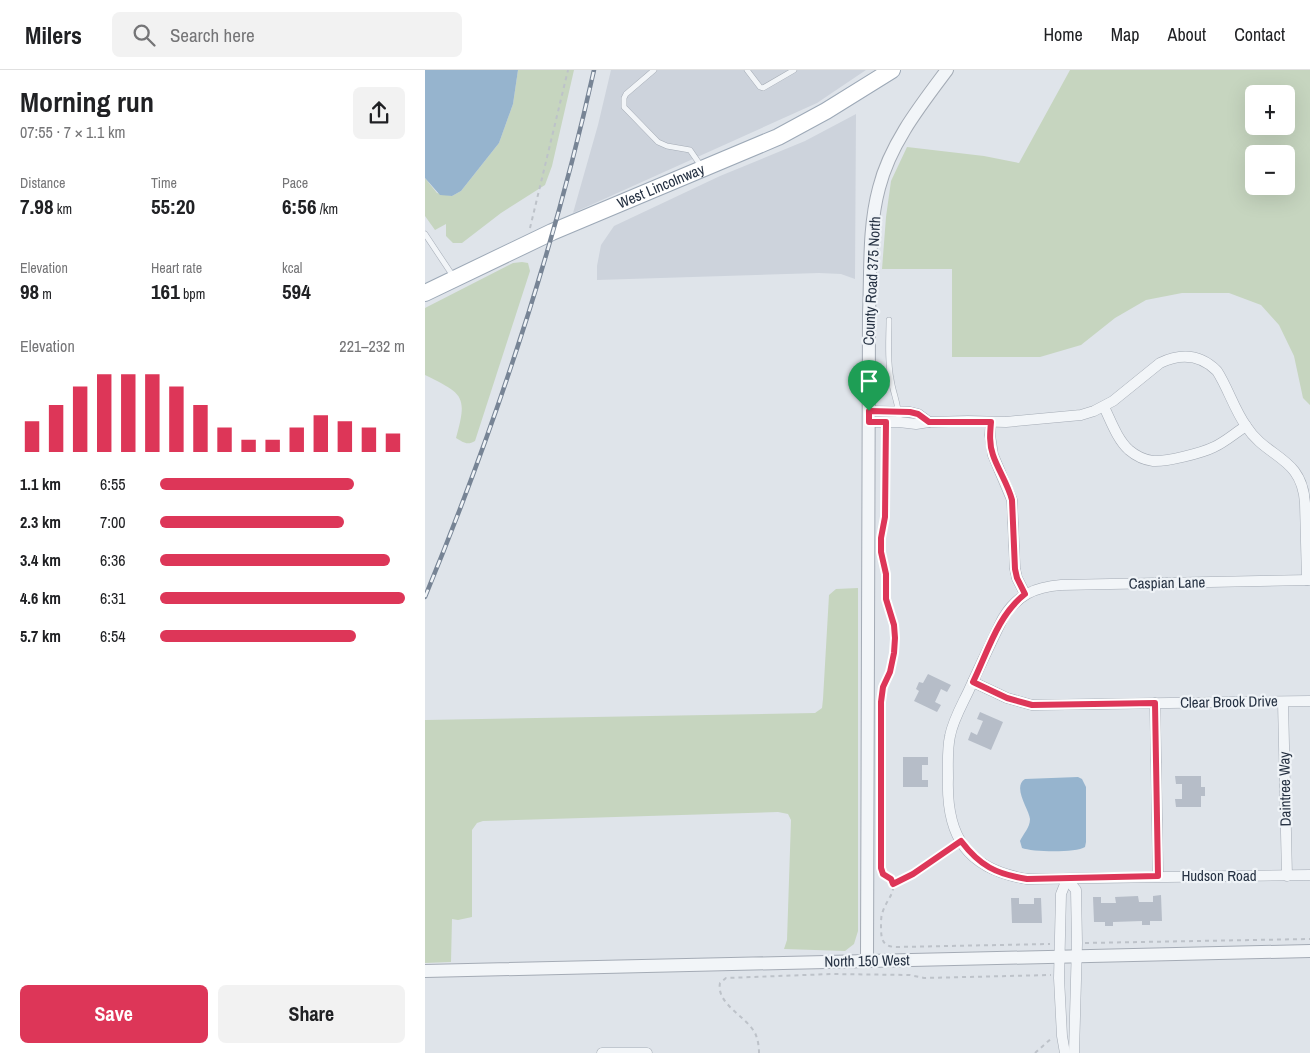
<!DOCTYPE html>
<meta charset="utf-8">
<style>
body{margin:0;font-family:"Archivo Narrow",sans-serif;background:#f2f2f2;color:#202124;height:100vh;display:flex;flex-direction:column;font-size:19px;white-space:nowrap}
*{box-sizing:border-box;margin:0}
p{font-size:16px;color:#757577}
.icon{flex:none;width:28px;height:28px;fill:none;stroke:currentColor;stroke-width:2;stroke-linecap:round;stroke-linejoin:round}
.map{position:relative;flex:1;overflow:hidden}
.sheet{display:flex;flex-direction:column;background:#fff;width:425px}
.sheet>*{flex:none}
.controls{position:absolute;left:820px;top:15px;display:grid;gap:10px}
.controls a{display:grid;place-items:center;width:50px;height:50px;border-radius:8px;background:#fff;box-shadow:0 5px 20px #0002;font-size:25px}
.pin{position:absolute;display:grid;place-items:center;width:42px;height:42px;color:#fff;margin:-51px -21px;border-radius:50% 50% 50% 0;rotate:-45deg;box-shadow:0 0 5px #0007}
.pin .icon{rotate:45deg}
.round{display:grid;place-items:center;flex:none;width:52px;height:52px;border-radius:8px;background:#f2f2f2}
.overview{display:flex;align-items:center;justify-content:space-between;height:85px;padding:0 20px}
h1{font-size:28px;font-weight:700;line-height:38px}
.metrics{display:grid;grid-template-columns:repeat(3,1fr);gap:8px;height:85px;padding:5px 20px}
.metrics div{display:grid;align-content:center}
.metrics b{font-size:21px;font-weight:700}
.metrics small{font-size:14px;font-weight:400}
.metrics p{font-size:14px}
.chart{height:140px;padding:10px 20px}
.chart p{display:flex;justify-content:space-between}
.chart svg{width:100%;height:90px;margin-top:5px;stroke:#dd3658;stroke-width:6}
.cta{display:flex;gap:10px;margin-top:auto;padding:10px 20px}
.cta a{flex:1;height:58px;border-radius:8px;background:#dd3658;color:#fff;font-size:20px;font-weight:700;line-height:58px;text-align:center}
.cta a+a{background:#f2f2f2;color:#202124}
ul{padding:0 20px;list-style:none;font-size:16px}
li{display:grid;grid-template-columns:80px 60px 1fr;align-items:center;height:38px}
li i{height:12px;border-radius:6px;background:#dd3658}
header{display:flex;align-items:center;gap:30px;box-sizing:border-box;height:70px;padding:0 25px;background:#fff;border-bottom:1px solid #e0e0e0}
header strong{font-size:24px}
nav{display:flex;gap:28px;margin-inline-start:auto;font-size:18px}
.search{width:350px;height:45px;background:#f2f2f2;display:flex;align-items:center;gap:12px;box-sizing:border-box;padding:0 18px;border-radius:8px;color:#757577;font-size:19px}
main{display:flex;flex:1;min-height:0}
.map>svg:first-child{display:block}
</style>
<header>
<strong>Milers</strong>
<div class="search"><svg class="icon" aria-label="search" viewBox="0 0 24 24"><circle cx="10" cy="10" r="6"/><path d="M15 15l6 6"/></svg>Search here</div>
<nav><a>Home</a><a>Map</a><a>About</a><a>Contact</a></nav>
</header>
<main>
<section class="sheet">
<div class="overview"><div><h1>Morning run</h1><p>07:55 · 7 × 1.1 km</p></div><a class="round"><svg class="icon" aria-label="share" viewBox="0 0 24 24"><path d="M12 15V3M7 8l5-5 5 5M5 13v7h14v-7"/></svg></a></div>
<div class="metrics">
<div><p>Distance</p><b>7.98<small> km</small></b></div>
<div><p>Time</p><b>55:20</b></div>
<div><p>Pace</p><b>6:56<small> /km</small></b></div>
</div>
<div class="metrics">
<div><p>Elevation</p><b>98<small> m</small></b></div>
<div><p>Heart rate</p><b>161<small> bpm</small></b></div>
<div><p>kcal</p><b>594</b></div>
</div>
<div class="chart"><p><span>Elevation</span>221–232 m</p>
<svg viewBox="0 0 160 44" preserveAspectRatio="none"><path d="M5 44V29M15 44V21M25 44V12M35 44V6M45 44V6M55 44V6M65 44V12M75 44V21M85 44V32M95 44V38M105 44V38M115 44V32M125 44V26M135 44V29M145 44V32M155 44V35"/></svg>
</div>
<ul>
<li><b>1.1 km</b>6:55<i style="width:79%"></i></li>
<li><b>2.3 km</b>7:00<i style="width:75%"></i></li>
<li><b>3.4 km</b>6:36<i style="width:94%"></i></li>
<li><b>4.6 km</b>6:31<i style="width:100%"></i></li>
<li><b>5.7 km</b>6:54<i style="width:80%"></i></li>
</ul>
<div class="cta"><a>Save</a><a>Share</a></div>
</section>
<div class="map">
<svg width="885" height="983" viewBox="0 0 885 983">
<rect width="100%" height="100%" fill="#dfe4ea"/>
<g fill="#cdd3dc">
<path d="M186,0h255l-49,33 -244,110 25,-88z"/>
<path d="M431,44l-1,165 -14,-5 -22,-1 -222,7v-14l4,-21 13,-19 106,-50 85,-35z"/>
</g>
<g fill="#c6d5bf" fill-rule="evenodd">
<path d="M93,0h56l-22,96 -7,19 -44,28 -39,30h-9l-7,-7v-12l-11,6 -10,-14v-38l12,15 15,3 9,-5 38,-48 14,-39z"/>
<path d="M645,0h240v335l-7,-7 -9,-42 -15,-31 -18,-20 -32,-12h-47l-36,7 -31,18 -34,27 -41,12h-88v-88h-70l4,-52 5,-36 16,-34 77,9 35,7zM829,24h32v32h-32zM829,84h32v32h-32z"/>
<path d="M97,192l6,1 2,8 -55,170c-8,5 -12,1 -19,-3 12,-43 7,-44 -31,-63v-67l88,-45z"/>
<path d="M433,518v343l-4,13 -9,7 -61,-2 3,-9 4,-120 -3,-6 -10,-2 -295,9 -6,2 -5,7v87l-14,3 -6,-1 -1,43 -26,1v-243l390,-7 7,-5 1,-9 6,-104 7,-6z"/>
</g>
<g fill="#96b4ce">
<path d="M0,0h93l-5,34 -14,39 -38,48 -9,5 -12,-1 -15,-17z"/>
<path d="M653,707l4,2 4,8v55l-1,5c-9,6 -53,5 -63,1l-2,-7c3,-7 10,-13 10,-22 -1,-10 -18,-32 -5,-40z"/>
</g>
<g fill="#b6bdc8">
<path d="M503,604l23,11 -4,7 -6,-3 -6,13 6,3 -4,7 -23,-11 5,-10 -3,-2 3,-7 4,1z"/>
<path d="M555,642l23,10 -12,28 -23,-10 3,-8 6,3 6,-14 -6,-2z"/>
<path d="M478,687h25v8h-6v15h6v7h-25z"/>
<path d="M750,706h26v11h4v9h-4v11h-25l-1,-8h7v-15h-6z"/>
<path d="M736,825l1,26h-12v4h-8v-4l-29,1v4h-8v-4h-11l-1,-25h8v6h15l-1,-6 23,-1 1,6h14v-6z"/>
<path d="M586,828h8v6h15v-6h7l1,25h-30z"/>
</g>
<g fill="none" stroke-linecap="round" stroke-linejoin="round">
<defs>
<g id="service">
<path d="M229,0l-28,24 -2,4v9l34,35 9,4 23,4 11,16"/>
<path d="M322,0l13,17 3,1 31,-18"/>
<path d="M0,164l28,42"/>
<path d="M464,250c0,19 -2,40 2,59 2,15 9,28 8,43"/>
</g>
<g id="minor">
<path d="M679,337c7,14 13,32 25,43 7,6 16,10 24,11 13,1 49,-8 61,-14 11,-5 21,-14 32,-21"/>
<path d="M444,341l41,1 8,2 11,8"/>
<path d="M444,352h30l17,2 13,-2 39,-1 38,1 75,-7 13,-4 19,-10 47,-38c21,-10 40,-9 57,8 11,17 17,38 29,55 21,33 56,30 59,77l2,77"/>
<path d="M566,352l-1,13 3,20 19,45 3,69 2,9 8,16"/>
<path d="M885,510l-249,5c-26,2 -44,10 -58,33 -12,24 -23,48 -34,72 -7,15 -16,30 -19,46 -3,14 -2,28 -2,42 -2,59 19,91 79,101l283,-4"/>
<path d="M548,612l34,16 25,7 278,-4"/>
<path d="M858,632l4,174"/>
<path d="M730,633l3,173"/>
<path d="M642,809l9,11 1,53 -3,110"/>
<path d="M177,983h45"/>
<path d="M640,983l-3,-17 -3,-58 2,-84 6,-15"/>
</g>
<g id="tertiary">
<path d="M442,891l2,-648c2,-41 -1,-84 10,-125 11,-44 41,-82 68,-118"/>
<path d="M0,901l885,-20"/>
</g>
<g id="primary">
<path id="s1" d="M0,223l127,-61 226,-95 48,-26 66,-41"/>
</g>
</defs>
<use href="#service" stroke="#a4abb5" stroke-width="6"/>
<use href="#minor" stroke="#a4abb5" stroke-width="11"/>
<use href="#tertiary" stroke="#a4abb5" stroke-width="14"/>
<use href="#primary" stroke="#9da9b7" stroke-width="18"/>
<g stroke="#bdc2c9" stroke-width="2" stroke-dasharray="4 4" stroke-linecap="butt">
<path d="M105,158l38,-158"/>
<path d="M461,361l-1,86 -4,21v14l5,22v25l8,26 1,13 -1,15 -11,34 -2,15v166l2,6c20,13 5,22 0,37 -2,4 -2,10 -2,15 0,13 1,21 16,21l153,-3"/>
<path d="M468,814l20,-10 41,-28"/>
<path d="M660,873l225,-4"/>
<path d="M334,983c0,-6 -1,-14 -4,-20 -9,-17 -39,-29 -35,-50l6,-5 106,-4 78,1 14,3 127,-3"/>
<path d="M610,983l18,-16"/>
</g>
<use href="#service" stroke="#f2f5f8" stroke-width="5"/>
<use href="#minor" stroke="#f2f5f8" stroke-width="10"/>
<use href="#tertiary" stroke="#f2f5f8" stroke-width="12"/>
<use href="#primary" stroke="#fff" stroke-width="16"/>
<defs>
<path id="rail" d="M0,527c70,-170 129,-347 169,-527"/>
</defs>
<use href="#rail" stroke="#778495" stroke-width="4.5"/>
<use href="#rail" stroke="#eff3f7" stroke-width="2.5" stroke-dasharray="8" stroke-linecap="butt"/>
</g>
<g fill="none" stroke-linecap="round" stroke-linejoin="round">
<defs>
<path id="route" d="M444,341l41,1 8,2 11,8h62c-1,11 -2,22 2,33 5,15 15,29 19,45l3,69 2,9 8,16c-27,21 -37,57 -52,88l34,16 25,7 123,-2 3,173 -131,3c-31,-5 -47,-13 -66,-38l-48,33 -20,10 -2,-5 -8,-5 -2,-6v-166l2,-15 7,-15 4,-19 1,-15 -1,-13 -8,-26v-25l-5,-22v-14l4,-21 1,-95h-17z"/>
</defs>
<use href="#route" stroke="#fff" stroke-width="10"/>
<use href="#route" stroke="#dd3658" stroke-width="6"/>
</g>
<g text-anchor="middle" stroke-width="4.5" stroke-linejoin="round" paint-order="stroke">
<g font-size="15" fill="#263243" stroke="#eff3f7">
<text dy="5" stroke="none"><textPath href="#s1" startOffset="259">West Lincolnway</textPath></text>
<text transform="translate(447 211) rotate(-87)" y="5">County Road 375 North</text>
<text transform="translate(742 513) rotate(-1)" y="5">Caspian Lane</text>
<text transform="translate(804 632) rotate(-1)" y="5">Clear Brook Drive</text>
<text transform="translate(860 719) rotate(-91)" y="5">Daintree Way</text>
<text x="794" y="811">Hudson Road</text>
<text transform="translate(442 891) rotate(-1)" y="5">North 150 West</text>
</g>
</g>
</svg>
<div class="controls">
<a>+</a>
<a>−</a>
</div>
<div class="pin" style="left:444px;top:341px;background:#1e9e55"><svg class="icon" aria-label="arrive" viewBox="0 0 24 24"><path d="M6 21V4h12l-3 4 3 4H6"/></svg></div>
</div>
</main>
